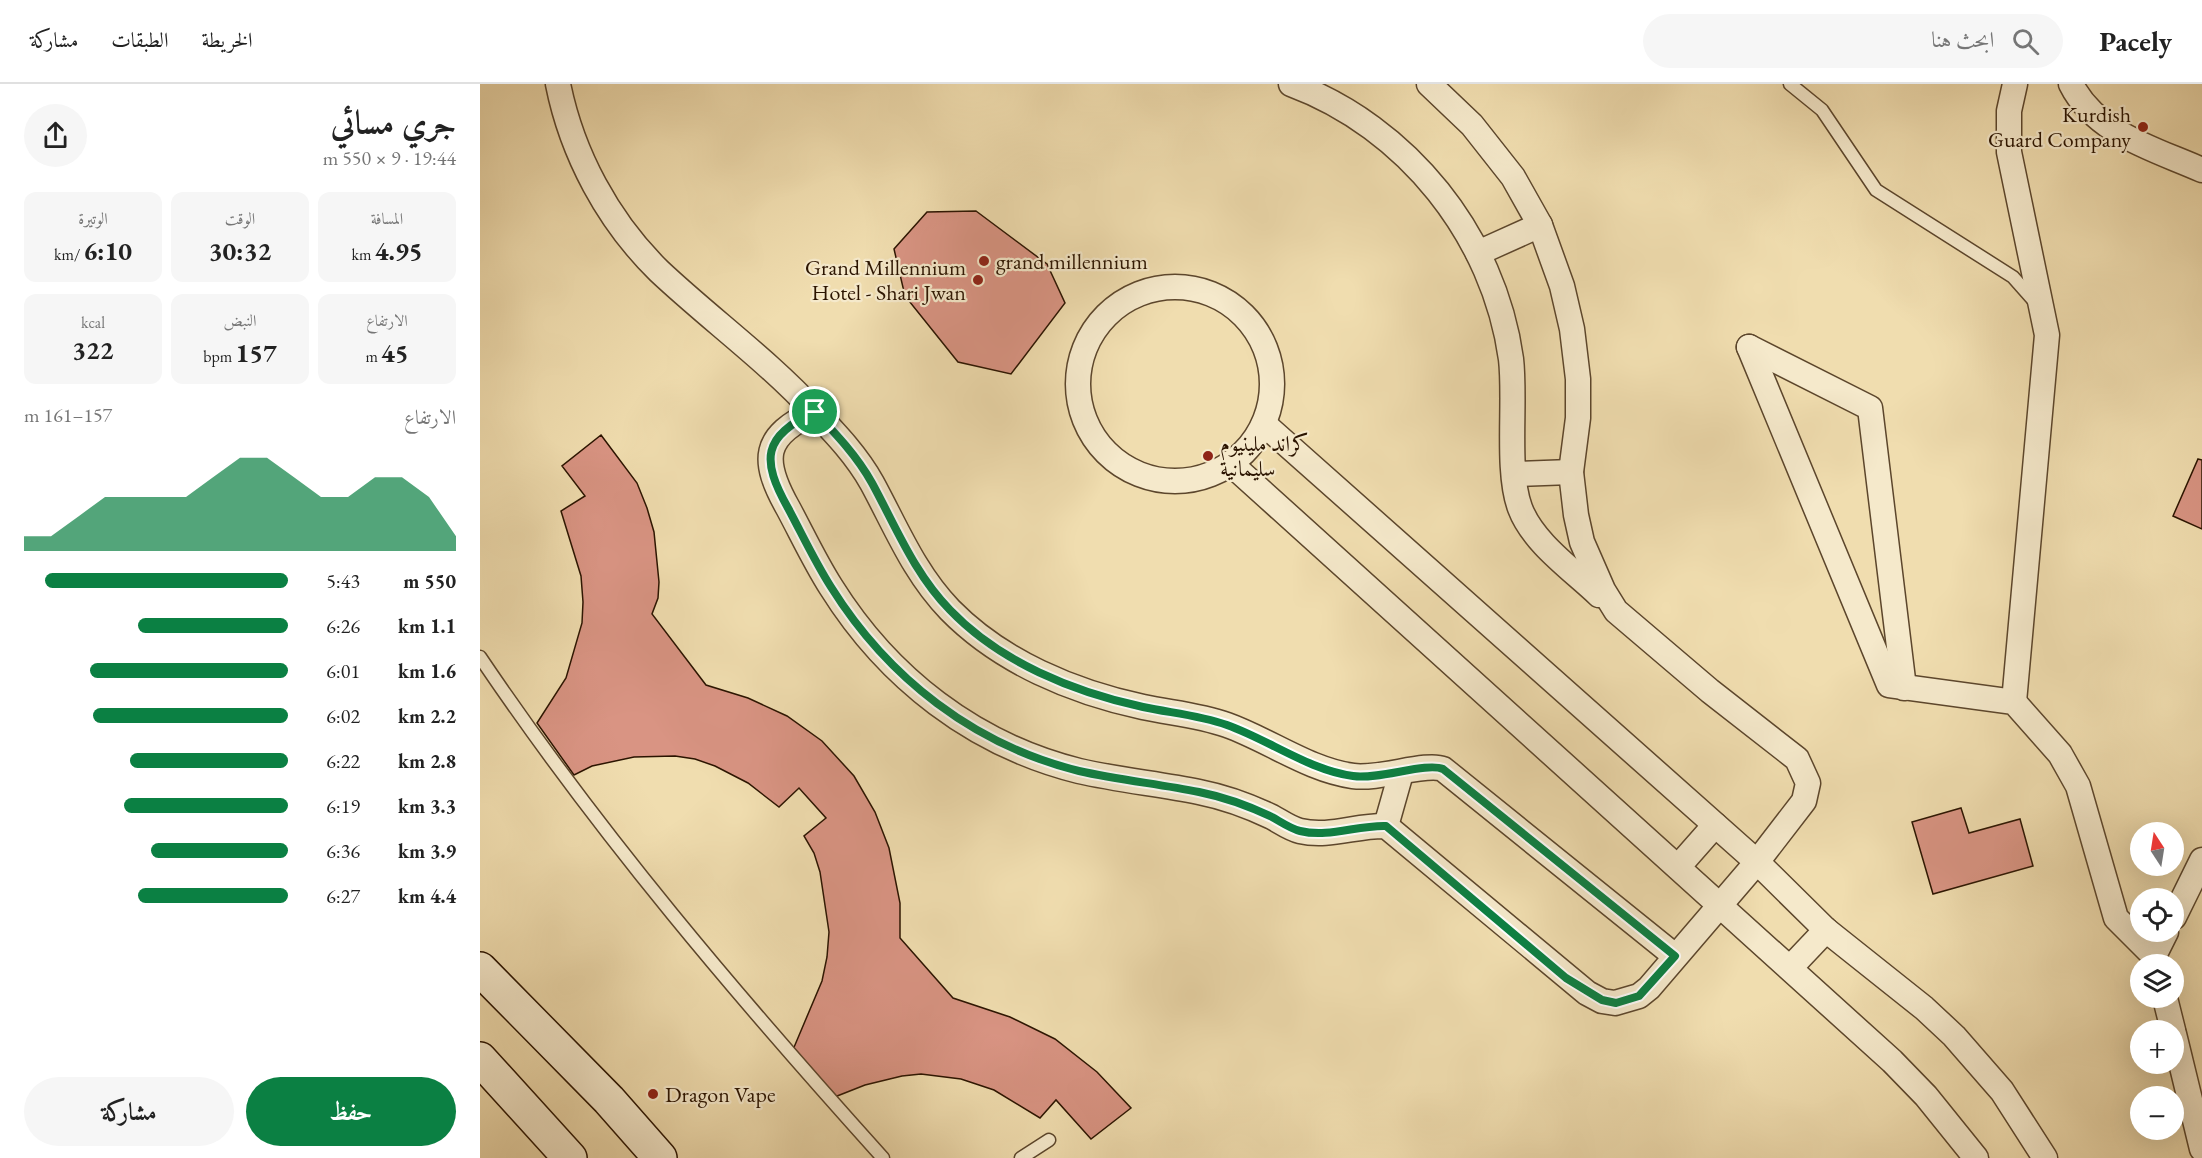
<!DOCTYPE html>
<html lang="ar">
<meta charset="utf-8">
<style>
body{margin:0;font-family:"EB Garamond",Amiri,serif;background:#f6f6f6;color:#222;direction:rtl;height:100vh;display:flex;flex-direction:column;font-size:22px;white-space:nowrap}
*{box-sizing:border-box;margin:0}
p{font-size:20px;color:#767676}
.icon{flex:none;width:33px;height:33px;fill:none;stroke:currentColor;stroke-width:2;stroke-linecap:round;stroke-linejoin:round}
.map{position:relative;flex:1;overflow:hidden;direction:ltr}
.sheet{display:flex;flex-direction:column;background:#fff;width:480px}
.sheet>*{flex:none}
.needle{width:39px;rotate:348deg}
.fabs{position:absolute;left:1650px;top:738px;display:grid;gap:12px}
.fabs a{display:grid;place-items:center;width:54px;height:54px;border-radius:50%;background:#fff;box-shadow:0 6px 24px #0002;font-size:30px}
.pin{position:absolute;display:grid;place-items:center;width:51px;height:51px;color:#fff;margin:-26px;border:3px solid #fff;border-radius:50%;box-shadow:0 2px 6px #0007}
.round{display:grid;place-items:center;flex:none;width:63px;height:63px;border-radius:32px;background:#f6f6f6}
.head{display:flex;align-items:center;justify-content:space-between;height:102px;padding:0 24px}
h1{font-size:33px;font-weight:700;line-height:45px}
.metrics{display:grid;grid-template-columns:repeat(3,1fr);gap:9px;height:102px;padding:6px 24px}
.metrics div{display:grid;align-content:center;border-radius:12px;background:#f6f6f6;text-align:center}
.metrics b{font-size:26px;font-weight:700}
.metrics small{font-size:16px;font-weight:400}
.metrics p{font-size:16px}
.chart{height:168px;padding:12px 24px}
.chart p{display:flex;justify-content:space-between}
.chart svg{width:100%;height:108px;margin-top:6px;fill:#0b8043;opacity:.7}
.primary-button{display:flex;gap:12px;margin-top:auto;padding:12px 24px}
.primary-button a{flex:1;height:69px;border-radius:36px;background:#0b8043;color:#fff;font-size:24px;font-weight:700;line-height:69px;text-align:center}
.primary-button a+a{background:#f6f6f6;color:#222}
ul{padding:0 24px;list-style:none;font-size:20px}
li{display:grid;grid-template-columns:96px 72px 1fr;align-items:center;height:45px}
li i{height:15px;border-radius:8px;background:#0b8043}
header{display:flex;align-items:center;gap:36px;box-sizing:border-box;height:84px;padding:0 30px;background:#fff;border-bottom:2px solid #e0e0e0}
header strong{font-size:28px}
nav{display:flex;gap:33px;margin-inline-start:auto;font-size:21px}
.search{width:420px;height:54px;background:#f6f6f6;display:flex;align-items:center;gap:15px;box-sizing:border-box;padding:0 21px;border-radius:33px;color:#767676;font-size:22px}
main{display:flex;flex:1;min-height:0}
.map>svg:first-child{display:block}
</style>
<header>
<strong>Pacely</strong>
<div class="search"><svg class="icon" aria-label="search" viewBox="0 0 24 24"><circle cx="10" cy="10" r="6"/><path d="M15 15l6 6"/></svg>ابحث هنا</div>
<nav><a>الخريطة</a><a>الطبقات</a><a>مشاركة</a></nav>
</header>
<main>
<div class="map">
<svg width="1722" height="1074" viewBox="0 0 1722 1074">
<rect width="100%" height="100%" fill="#f0ddaf"/>
<filter id="stains"><feTurbulence type="fractalNoise" baseFrequency=".00333" numOctaves="4"/><feColorMatrix values="0 0 0 0 .2 0 0 0 0 .09 0 0 0 0 .02 0 0 0 .5 -.17"/></filter>
<radialGradient id="worn" r=".72"><stop offset=".6" stop-color="#630" stop-opacity="0"/><stop offset="1" stop-color="#630" stop-opacity=".3"/></radialGradient>
<g fill="#d99483" stroke="#2b1400" stroke-width="1.5">
<path d="M496,127l71,53 18,39 -54,71 -53,-12 -53,-66 -11,-47 33,-37z"/>
<path d="M121,351l36,48 10,25 7,24 5,50 -1,16 -6,16 54,71 42,13 39,18 35,25 32,35 21,36 14,36 11,55v35l53,60 57,19 45,22 42,33 34,36 -40,31 -35,-39 -16,18 -46,-28 -33,-11 -40,-5 -19,2 -37,9 -33,13 -40,-46 30,-71 5,-24 2,-25 -9,-60 -6,-19 -10,-17 22,-18 -27,-30 -20,19 -31,-24 -33,-17 -20,-7 -20,-3 -41,1 -42,9 -18,9 -37,-52 29,-45 16,-55 1,-21 -2,-26 -20,-65 24,-15 -23,-30z"/>
<path d="M1718,375l4,1v69l-29,-13z"/>
<path d="M1481,724l8,25 51,-14 13,47 -100,28 -21,-72z"/>
</g>
<g fill="none" stroke-linecap="round" stroke-linejoin="round">
<defs>
<g id="lane">
<path d="M1310,0l32,26 54,80 137,87 23,26"/>
<path d="M0,573c120,178 259,341 403,501"/>
<path d="M541,1074l28,-18"/>
</g>
<g id="street">
<path d="M78,0c14,70 50,137 101,187 51,48 108,89 156,141 -53,24 -54,48 -27,96 14,26 27,54 43,79 57,91 143,158 248,184 40,9 80,13 120,21 25,5 50,14 73,25 9,5 19,12 28,14 29,7 57,-6 86,-5l201,167 15,8 13,2 24,-7 10,-8 108,-126 47,-61 4,-18 -11,-24 -87,-68 -94,-80 -13,-21 -21,-48 -6,-27 -5,-43 7,-54v-39l-6,-50 -10,-43 -22,-61 -27,-48 -41,-52 -43,-41"/>
<path d="M811,0c116,43 203,152 220,275 5,42 -5,112 9,149 13,35 53,62 79,87"/>
<path d="M1591,0c25,50 84,65 131,86"/>
<path d="M998,169l62,-28"/>
<circle cx="695" cy="300" r="97"/>
<path d="M1269,263l140,338 125,17 46,52 18,32 38,132 38,38"/>
<path d="M1269,263l121,61 34,280"/>
<path d="M335,328c21,22 42,44 57,71 24,44 42,90 78,127 51,52 123,82 193,97 28,6 56,8 84,18 42,15 82,45 126,51 26,4 73,-14 90,-7l232,187"/>
<path d="M784,340l493,438 69,68 98,78 30,28 48,55 43,67"/>
<path d="M750,379l662,598 34,35 50,62"/>
<path d="M1035,390l56,-2"/>
<path d="M1534,618l33,-367 -38,-183v-41l6,-27"/>
<path d="M906,742l15,-53"/>
<path d="M1198,783l37,-42"/>
<path d="M1694,833l28,-57"/>
<path d="M1677,880l-3,-8 12,-24"/>
<path d="M1310,884l36,-38"/>
<path d="M1685,914l8,32"/>
<path d="M1694,950l28,115"/>
</g>
<g id="secondary">
<path d="M0,885l129,131 51,58"/>
<path d="M0,975l90,99"/>
</g>
</defs>
<use href="#lane" stroke="#5c462c" stroke-width="15"/>
<use href="#street" stroke="#5c462c" stroke-width="27"/>
<use href="#secondary" stroke="#2b1400" stroke-width="36"/>
<use href="#lane" stroke="#f5e9cb" stroke-width="12"/>
<use href="#street" stroke="#f5e9cb" stroke-width="24"/>
<use href="#secondary" stroke="#f5e9cb" stroke-width="33"/>
</g>
<g fill="none" stroke-linecap="round" stroke-linejoin="round">
<defs>
<path id="route" d="M335,328c21,22 42,44 57,71 24,44 42,90 78,127 50,52 123,82 193,97 28,6 56,8 84,18 42,15 82,45 126,51 26,4 73,-14 90,-7l232,187 -36,40 -23,7 -14,-3 -36,-22 -180,-152c-29,-1 -57,12 -86,5 -9,-2 -19,-9 -28,-14 -23,-11 -48,-20 -73,-25 -40,-8 -80,-12 -120,-21 -105,-26 -191,-93 -248,-184 -16,-25 -29,-53 -43,-79 -27,-48 -26,-72 27,-96z"/>
</defs>
<use href="#route" stroke="#fff" stroke-width="12"/>
<use href="#route" stroke="#0b8043" stroke-width="8"/>
</g>
<g fill="#8f2418" stroke="#f5e9cb" stroke-width="2">
<circle cx="1663" cy="43" r="6"/>
<circle cx="504" cy="177" r="6"/>
<circle cx="498" cy="196" r="6"/>
<circle cx="728" cy="372" r="6"/>
<circle cx="173" cy="1010" r="6"/>
</g>
<g text-anchor="middle" stroke-width="4.5" stroke-linejoin="round" paint-order="stroke">
<g font-size="22" fill="#2b1400" stroke="#f5e9cb" text-anchor="start">
<text x="1651" y="38" text-anchor="end">Kurdish<tspan x="1651" dy="25">Guard Company</tspan></text>
<text x="516" y="185">grand millennium</text>
<text x="486" y="191" text-anchor="end">Grand Millennium<tspan x="486" dy="25">Hotel - Shari Jwan</tspan></text>
<text x="740" y="367">كراند ملينيوم<tspan x="740" dy="25">سليمانية</tspan></text>
<text x="185" y="1018">Dragon Vape</text>
</g>
</g>
<rect width="100%" height="100%" filter="url(#stains)"/>
<rect width="100%" height="100%" fill="url(#worn)"/>
</svg>
<div class="fabs">
<a><svg class="needle" viewBox="-14 -14 28 28"><path d="M0-13l5 13h-10z" fill="#e53935"/><path d="M0 13l5-13h-10z" fill="#767676"/></svg></a>
<a><svg class="icon" aria-label="locate" viewBox="0 0 24 24"><circle cx="12" cy="12" r="6"/><path d="M12 2v4M12 18v4M2 12h4M18 12h4"/></svg></a>
<a><svg class="icon" aria-label="layers" viewBox="0 0 24 24"><path d="M12 4l9 5-9 5-9-5zM3 14l9 5 9-5"/></svg></a>
<a>+</a>
<a>−</a>
</div>
<div class="pin" style="left:335px;top:328px;background:#1e9e55"><svg class="icon" aria-label="arrive" viewBox="0 0 24 24"><path d="M6 21V4h12l-3 4 3 4H6"/></svg></div>
</div>
<section class="sheet">
<div class="head"><div><h1>جري مسائي</h1><p>19:44 · 9 × 550 m</p></div><a class="round"><svg class="icon" aria-label="share" viewBox="0 0 24 24"><path d="M12 15V3M7 8l5-5 5 5M5 13v7h14v-7"/></svg></a></div>
<div class="metrics">
<div><p>المسافة</p><b>4.95<small> km</small></b></div>
<div><p>الوقت</p><b>30:32</b></div>
<div><p>الوتيرة</p><b>6:10<small> /km</small></b></div>
</div>
<div class="metrics">
<div><p>الارتفاع</p><b>45<small> m</small></b></div>
<div><p>النبض</p><b>157<small> bpm</small></b></div>
<div><p>kcal</p><b>322</b></div>
</div>
<div class="chart"><p><span>الارتفاع</span>157–161 m</p>
<svg viewBox="0 0 160 44" preserveAspectRatio="none"><path d="M0 44V38L10 38L20 30L30 22L40 22L50 22L60 22L70 14L80 6L90 6L100 14L110 22L120 22L130 14L140 14L150 22L160 38V44z"/></svg>
</div>
<ul>
<li><b>550 m</b>5:43<i style="width:92%"></i></li>
<li><b>1.1 km</b>6:26<i style="width:57%"></i></li>
<li><b>1.6 km</b>6:01<i style="width:75%"></i></li>
<li><b>2.2 km</b>6:02<i style="width:74%"></i></li>
<li><b>2.8 km</b>6:22<i style="width:60%"></i></li>
<li><b>3.3 km</b>6:19<i style="width:62%"></i></li>
<li><b>3.9 km</b>6:36<i style="width:52%"></i></li>
<li><b>4.4 km</b>6:27<i style="width:57%"></i></li>
</ul>
<div class="primary-button"><a>حفظ</a><a>مشاركة</a></div>
</section>
</main>
